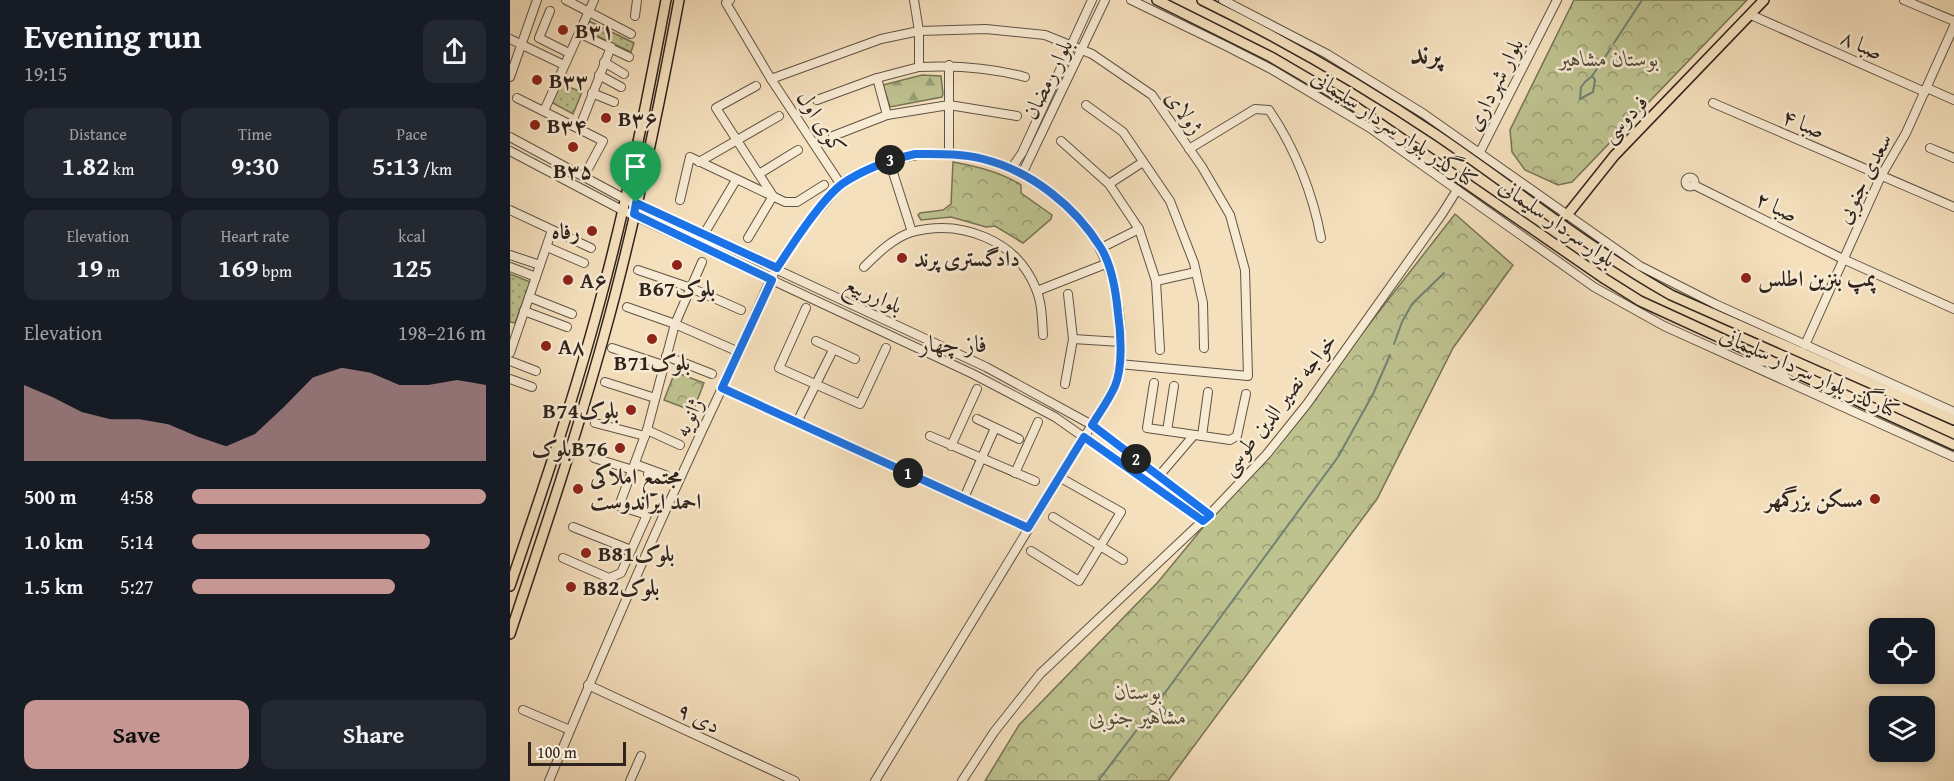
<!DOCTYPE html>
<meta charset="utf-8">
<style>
body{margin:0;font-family:"Gentium Book Plus",Amiri,serif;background:#242831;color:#f1f3f6;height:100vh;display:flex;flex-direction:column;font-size:22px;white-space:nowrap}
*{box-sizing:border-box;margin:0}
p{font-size:20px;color:#9ea1a6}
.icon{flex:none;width:33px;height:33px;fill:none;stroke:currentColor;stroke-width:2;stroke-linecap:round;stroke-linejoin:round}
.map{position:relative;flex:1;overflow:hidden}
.sheet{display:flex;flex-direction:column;background:#171b24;width:510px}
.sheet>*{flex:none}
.fabs{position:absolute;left:1359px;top:618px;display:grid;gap:12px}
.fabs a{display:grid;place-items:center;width:66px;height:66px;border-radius:12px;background:#171b24;box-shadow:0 3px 9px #0003;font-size:30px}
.scale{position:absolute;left:18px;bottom:15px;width:98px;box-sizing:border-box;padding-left:6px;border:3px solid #2f241d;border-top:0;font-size:16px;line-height:21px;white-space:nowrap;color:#2f241d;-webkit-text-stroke:4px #f8ebd4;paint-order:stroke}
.pin{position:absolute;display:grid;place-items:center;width:51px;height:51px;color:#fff;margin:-62px -26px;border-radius:50% 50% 50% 0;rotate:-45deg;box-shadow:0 0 6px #0007}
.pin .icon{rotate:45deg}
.km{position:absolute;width:30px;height:30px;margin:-15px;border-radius:50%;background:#222;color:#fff;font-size:16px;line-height:30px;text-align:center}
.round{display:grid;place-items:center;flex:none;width:63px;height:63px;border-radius:12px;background:#242831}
.summary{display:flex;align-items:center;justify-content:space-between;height:102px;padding:0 24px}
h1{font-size:33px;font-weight:700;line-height:45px}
.figures{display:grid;grid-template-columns:repeat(3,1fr);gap:9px;height:102px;padding:6px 24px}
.figures div{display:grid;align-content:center;border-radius:12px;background:#242831;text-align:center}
.figures b{font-size:26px;font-weight:700}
.figures small{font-size:16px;font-weight:400}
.figures p{font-size:16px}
.chart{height:168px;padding:12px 24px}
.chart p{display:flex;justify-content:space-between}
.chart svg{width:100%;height:108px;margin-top:6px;fill:#c59692;opacity:.7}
.primary-button{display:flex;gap:12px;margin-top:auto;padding:12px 24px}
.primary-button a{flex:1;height:69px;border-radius:12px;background:#c59692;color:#111;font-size:24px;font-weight:700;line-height:69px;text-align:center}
.primary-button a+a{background:#242831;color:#f1f3f6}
ul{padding:0 24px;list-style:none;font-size:20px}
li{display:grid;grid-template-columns:96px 72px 1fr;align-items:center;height:45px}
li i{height:15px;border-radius:8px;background:#c59692}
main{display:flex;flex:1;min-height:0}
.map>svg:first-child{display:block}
</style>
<main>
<section class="sheet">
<div class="summary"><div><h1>Evening run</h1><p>19:15</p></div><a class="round"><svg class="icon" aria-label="share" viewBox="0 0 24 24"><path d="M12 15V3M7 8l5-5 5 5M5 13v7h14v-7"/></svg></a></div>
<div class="figures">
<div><p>Distance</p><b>1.82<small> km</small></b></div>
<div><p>Time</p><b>9:30</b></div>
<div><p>Pace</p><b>5:13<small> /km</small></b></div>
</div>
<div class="figures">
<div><p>Elevation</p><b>19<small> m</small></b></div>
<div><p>Heart rate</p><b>169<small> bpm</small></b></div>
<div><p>kcal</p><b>125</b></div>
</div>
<div class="chart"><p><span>Elevation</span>198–216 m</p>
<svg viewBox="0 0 160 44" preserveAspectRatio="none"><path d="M0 44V13L10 18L20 24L30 27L40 27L50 29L60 34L70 38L80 33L90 22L100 10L110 6L120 8L130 13L140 13L150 11L160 13V44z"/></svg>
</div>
<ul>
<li><b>500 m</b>4:58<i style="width:100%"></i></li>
<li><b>1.0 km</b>5:14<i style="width:81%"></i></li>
<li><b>1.5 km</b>5:27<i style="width:69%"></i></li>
</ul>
<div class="primary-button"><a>Save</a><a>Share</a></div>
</section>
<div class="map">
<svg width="1444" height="781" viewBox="0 0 1444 781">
<defs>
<pattern id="grass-dots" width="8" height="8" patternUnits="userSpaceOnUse" patternTransform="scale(1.5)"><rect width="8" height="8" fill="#bdc28f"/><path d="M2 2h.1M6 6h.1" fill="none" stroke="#9a9d74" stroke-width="1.8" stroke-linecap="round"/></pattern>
<pattern id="forest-firs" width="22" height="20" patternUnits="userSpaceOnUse" patternTransform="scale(1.5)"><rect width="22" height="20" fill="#bdc28f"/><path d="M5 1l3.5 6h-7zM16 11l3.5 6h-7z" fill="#9a9d74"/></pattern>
<pattern id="park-crowns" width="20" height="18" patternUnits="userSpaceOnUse" patternTransform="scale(1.5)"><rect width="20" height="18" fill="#bdc28f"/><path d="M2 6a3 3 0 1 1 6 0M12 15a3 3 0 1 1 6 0" fill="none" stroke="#9a9d74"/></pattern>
</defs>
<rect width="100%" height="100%" fill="#f5e0bd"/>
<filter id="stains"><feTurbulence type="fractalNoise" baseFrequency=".00333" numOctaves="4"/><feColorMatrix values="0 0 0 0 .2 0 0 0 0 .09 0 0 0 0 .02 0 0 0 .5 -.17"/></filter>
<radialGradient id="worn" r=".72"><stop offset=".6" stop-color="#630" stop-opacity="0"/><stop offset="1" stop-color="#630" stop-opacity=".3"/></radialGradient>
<g fill="url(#grass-dots)" stroke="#767356" stroke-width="1.5">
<path d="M77,20l47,23 -3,9 -47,-22z"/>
<path d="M48,83l24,9 -9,22 -22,-12z"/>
<path d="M0,274l20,8 -15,41 -5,-1z"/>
</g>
<path fill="url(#forest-firs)" stroke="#767356" stroke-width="1.5" d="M412,75l19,1 2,18 -1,3 -52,10 -7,-22z"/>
<g fill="url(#park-crowns)" stroke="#767356" stroke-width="1.5">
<path d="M1064,0h173l-175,182 -14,3 -33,-15 -13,-18 -2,-22z"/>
<path d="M443,162c23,4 48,10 68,23v8l31,22 -1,4 -28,24 -28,-17 -9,1 -35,-10 -30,3 -3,-5 2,-2 23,-3 8,-6z"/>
<path d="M945,214l58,51 -60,83 -76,151 -209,282h-183l34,-56 139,-143 184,-223z"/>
<path d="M165,372l29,11 -11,28 -29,-11z"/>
</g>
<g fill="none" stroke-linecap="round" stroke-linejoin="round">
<g stroke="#708075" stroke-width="2">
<path d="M1104,43l28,-43"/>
<path d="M1070,99l1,-12 4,-5 7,-6 19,-28"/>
<path d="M1070,99l13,-7 2,-12 -2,-3"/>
<path d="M884,344l8,-22 10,-18 32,-31"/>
<path d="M646,705l182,-248 35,-63 17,-39"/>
<path d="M588,781l54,-71"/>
</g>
<defs>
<g id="minor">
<path d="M56,0l65,34"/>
<path d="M220,0l-4,3 45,76 70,106"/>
<path d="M404,0l5,31v36c37,-2 70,0 106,10"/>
<path d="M621,0l95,46 45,23 99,59 224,159 70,39 290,131"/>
<path d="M713,0l104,54 97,60 216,152 75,38 239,108"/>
<path d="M1394,0l50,21"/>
<path d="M40,11l-11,27 30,15"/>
<path d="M1241,15l174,77"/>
<path d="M125,16l2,-16"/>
<path d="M69,33l50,24"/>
<path d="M0,39l54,26"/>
<path d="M94,62l20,12"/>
<path d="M439,65v89"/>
<path d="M89,75l22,12"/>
<path d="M0,77l27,-77"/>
<path d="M367,78l10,37"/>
<path d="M261,79l110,-40 38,-8 67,-2 59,6 47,19 60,41 50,72 28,48 15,55 3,106 -129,-12"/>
<path d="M1417,88l27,12"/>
<path d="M82,93l22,9"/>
<path d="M7,98l86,43 -14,26"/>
<path d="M307,100l60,-22 42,-11"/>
<path d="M1203,103l241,104"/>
<path d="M576,105l37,27 47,69 24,62 9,40 1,45"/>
<path d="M34,111l50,-111"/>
<path d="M69,129l32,-82"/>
<path d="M323,136l54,-21 62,-10 68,11"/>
<path d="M0,137l115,62 361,168 106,58 118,90"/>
<path d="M551,141l48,43 30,45 17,52 4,69"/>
<path d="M1420,148l24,10"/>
<path d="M679,149l66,-40 14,1c26,38 44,84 52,128"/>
<path d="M0,151l112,59 351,164 82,43 148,104"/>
<path d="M970,152l77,-152"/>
<path d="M379,160l23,72"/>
<path d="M189,162l80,-46"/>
<path d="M501,169l11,-16 70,-153"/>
<path d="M249,174l39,-24"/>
<path d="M512,174l83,-174"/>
<circle cx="1180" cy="182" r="4.5"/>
<path d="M599,184l34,-22"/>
<path d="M1184,185l149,74 111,50"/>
<path d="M170,200l10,-43 95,45h12l27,-17"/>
<path d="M0,210l81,38"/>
<path d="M194,234l32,-54"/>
<path d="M238,238l25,-42 -57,-88 40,-22"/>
<path d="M37,247l37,16"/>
<path d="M591,248l38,-19"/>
<path d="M0,255l30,10"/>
<path d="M0,267l26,10"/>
<path d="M354,267c13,-13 29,-29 48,-35 49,-13 105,8 124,57 6,14 6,30 7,46"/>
<path d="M128,270l53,18 50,22"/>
<path d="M646,281l40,-9"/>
<path d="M527,291l71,-28"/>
<path d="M19,297l43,17"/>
<path d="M117,307l48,17 64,28"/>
<path d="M296,308l-27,60 81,36 26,-56"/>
<path d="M14,311l43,16"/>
<path d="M563,339l48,3"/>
<path d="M306,341l39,18"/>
<path d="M1295,345l76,-169 25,-43 48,-107"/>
<path d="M102,348l51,17"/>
<path d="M0,353l42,-123"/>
<path d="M156,356l46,18"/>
<path d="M0,361l26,10"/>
<path d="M1237,361l24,1 17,18"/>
<path d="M0,379l22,8"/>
<path d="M95,382l50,16"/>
<path d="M644,383l-7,45 83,12 7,-4 9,-42"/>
<path d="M555,384l8,-45 -5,-45"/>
<path d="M212,388l306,140"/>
<path d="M467,419l42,20"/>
<path d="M287,422l36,-72"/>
<path d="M85,423l50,13"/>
<path d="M137,430l33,15"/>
<path d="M657,431l7,-45"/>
<path d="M420,436l105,45"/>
<path d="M692,436l6,-44"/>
<path d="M441,446l26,-57"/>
<path d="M84,458l39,12"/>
<path d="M125,464l30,11 -1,5 -16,-6"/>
<path d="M505,473l23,-51"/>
<path d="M649,476l35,-41"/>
<path d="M454,498l31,-70"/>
<path d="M543,517l70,43"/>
<path d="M63,527l58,23"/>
<path d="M521,551l48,30 42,-69 -62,-35"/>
<path d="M53,558l46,20 12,-5 26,-58 -28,-9 28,-76 28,-106 27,-62"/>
<path d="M78,685l207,96"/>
<path d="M643,706l8,5"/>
<path d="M13,710l47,20"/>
<path d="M39,781c59,-142 120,-283 187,-422 14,-30 25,-63 41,-91 13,-22 29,-44 46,-63 6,-7 12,-15 19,-20 51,-38 124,-41 179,-11 10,5 19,12 28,18 51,35 71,88 72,149 1,14 -3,29 -5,44l-241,396"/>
<path d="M120,781l11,-25"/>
<path d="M452,781l32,-49 46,-58 171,-161 55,-58 41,-51 135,-190 15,-24"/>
</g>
<g id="major">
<path d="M647,0l114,57 82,48 252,174 35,22 314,144"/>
<path d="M692,0c82,40 160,85 236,136 78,53 151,113 233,159l283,125"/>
<path d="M1057,215l47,-59 150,-156"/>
<path d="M0,586c32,-94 64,-188 90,-285 27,-99 47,-200 66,-301"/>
<path d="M0,634c33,-99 66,-197 94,-298 31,-111 54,-223 75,-336"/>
</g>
</defs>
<use href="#minor" stroke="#605345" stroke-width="10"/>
<use href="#major" stroke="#2f241d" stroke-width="12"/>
<use href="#minor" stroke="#f8ebd4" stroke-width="8"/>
<use href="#major" stroke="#f5e0bd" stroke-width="9"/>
</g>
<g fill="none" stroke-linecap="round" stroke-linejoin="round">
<defs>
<path id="route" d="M405,154c22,0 45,-1 68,5 48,12 92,47 118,89 11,18 15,44 17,65 3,21 5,54 -3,73 -6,14 -16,27 -23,39l118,90 -7,6 -119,-84 -56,91 -306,-140 50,-108 -138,-66 2,-11 141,65c15,-23 44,-68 65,-84 22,-15 47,-24 73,-30z"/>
</defs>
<use href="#route" stroke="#fff" stroke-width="12"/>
<use href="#route" stroke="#1a73e8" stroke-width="8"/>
</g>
<g fill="#8f2418" stroke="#f8ebd4" stroke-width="2">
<circle cx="53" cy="30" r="6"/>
<circle cx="27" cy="80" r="6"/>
<circle cx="96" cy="118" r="6"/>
<circle cx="25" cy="125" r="6"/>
<circle cx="63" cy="147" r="6"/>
<circle cx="82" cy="231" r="6"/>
<circle cx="392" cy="258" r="6"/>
<circle cx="167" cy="265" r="6"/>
<circle cx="1236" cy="278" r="6"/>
<circle cx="58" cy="280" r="6"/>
<circle cx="142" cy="339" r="6"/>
<circle cx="36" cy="346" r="6"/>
<circle cx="121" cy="410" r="6"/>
<circle cx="110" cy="448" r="6"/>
<circle cx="68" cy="489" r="6"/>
<circle cx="1365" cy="499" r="6"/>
<circle cx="76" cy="553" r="6"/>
<circle cx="61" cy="587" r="6"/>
</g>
<g text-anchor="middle" stroke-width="5" stroke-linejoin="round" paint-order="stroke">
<g font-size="22" font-weight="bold" fill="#2f241d" stroke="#f8ebd4" text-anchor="start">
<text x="65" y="38">B۳۱</text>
<text x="39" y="88">B۳۳</text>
<text x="108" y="126">B۳۶</text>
<text x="37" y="133">B۳۴</text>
<text x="63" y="178" text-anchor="middle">B۳۵</text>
<text x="70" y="239" text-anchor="end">رفاه</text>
<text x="404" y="266">دادگستری پرند</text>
<text x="1248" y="286">پمپ بنزین اطلس</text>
<text x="70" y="288">A۶</text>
<text x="167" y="296" text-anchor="middle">B67بلوک</text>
<text x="48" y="354">A۸</text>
<text x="142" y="370" text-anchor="middle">B71بلوک</text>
<text x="109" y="418" text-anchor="end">B74بلوک</text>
<text x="98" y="456" text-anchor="end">بلوکB76</text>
<text x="80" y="484">مجتمع املاکی<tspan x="80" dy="25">احمد ایراندوست</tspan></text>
<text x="1353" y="507" text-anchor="end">مسکن بزرگمهر</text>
<text x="88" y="561">B81بلوک</text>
<text x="73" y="595">B82بلوک</text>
</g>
<g font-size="22" fill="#2f241d" stroke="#f8ebd4">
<text transform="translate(1352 44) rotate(24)" y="8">صبا ۸</text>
<text transform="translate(537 79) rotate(-64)" y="8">بلوار رمضان</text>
<text transform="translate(984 84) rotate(-63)" y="8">بلوار شهرداری</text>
<text transform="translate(675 112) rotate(55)" y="8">ژولای</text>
<text transform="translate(1114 118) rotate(-46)" y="8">فردوسی</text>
<text transform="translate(312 122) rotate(57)" y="8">کوی اول</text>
<text transform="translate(1294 123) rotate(23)" y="8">صبا ۴</text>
<text transform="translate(885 128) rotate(34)" y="8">کنارگذر بلوار سردار سلیمانی</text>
<text transform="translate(1353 178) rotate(-63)" y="8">سعدی جنوبی</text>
<text transform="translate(1267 206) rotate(26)" y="8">صبا ۲</text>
<text transform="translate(1048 222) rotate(35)" y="8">بلوار سردار سلیمانی</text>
<text transform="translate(364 294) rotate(25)" y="8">بلوارربیع</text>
<text transform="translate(1300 372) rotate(24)" y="8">کنارگذر بلوار سردار سلیمانی</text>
<text transform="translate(768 404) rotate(-52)" y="8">خواجه نصیر الدین طوسی</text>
<text transform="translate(178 417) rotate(-65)" y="8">ژانویه</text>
<text transform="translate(189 717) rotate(25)" y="8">۹ دی</text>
</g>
<g font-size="22" font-style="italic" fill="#524c3a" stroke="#f8ebd4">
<text x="1099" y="66">بوستان مشاهیر</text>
<text x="628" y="699">بوستان<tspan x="628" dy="25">مشاهیر جنوبی</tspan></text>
</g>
<g font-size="24" fill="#2f241d" stroke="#f8ebd4">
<text x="443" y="352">فاز چهار</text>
</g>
<g font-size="28" font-weight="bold" fill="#2f241d" stroke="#f8ebd4">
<text x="916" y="63">پرند</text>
</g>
</g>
<rect width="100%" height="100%" filter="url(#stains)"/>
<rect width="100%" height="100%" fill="url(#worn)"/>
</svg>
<div class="fabs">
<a><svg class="icon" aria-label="locate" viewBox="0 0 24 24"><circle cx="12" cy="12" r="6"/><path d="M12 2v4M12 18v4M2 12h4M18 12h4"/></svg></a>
<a><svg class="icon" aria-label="layers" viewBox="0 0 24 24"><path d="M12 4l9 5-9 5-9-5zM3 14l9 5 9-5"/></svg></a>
</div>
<div class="scale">100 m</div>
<div class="pin" style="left:126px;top:203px;background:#1e9e55"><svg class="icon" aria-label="arrive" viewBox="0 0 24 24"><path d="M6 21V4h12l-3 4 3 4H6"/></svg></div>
<b class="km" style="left:398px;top:473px">1</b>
<b class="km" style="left:626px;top:459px">2</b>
<b class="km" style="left:380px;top:160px">3</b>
</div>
</main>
